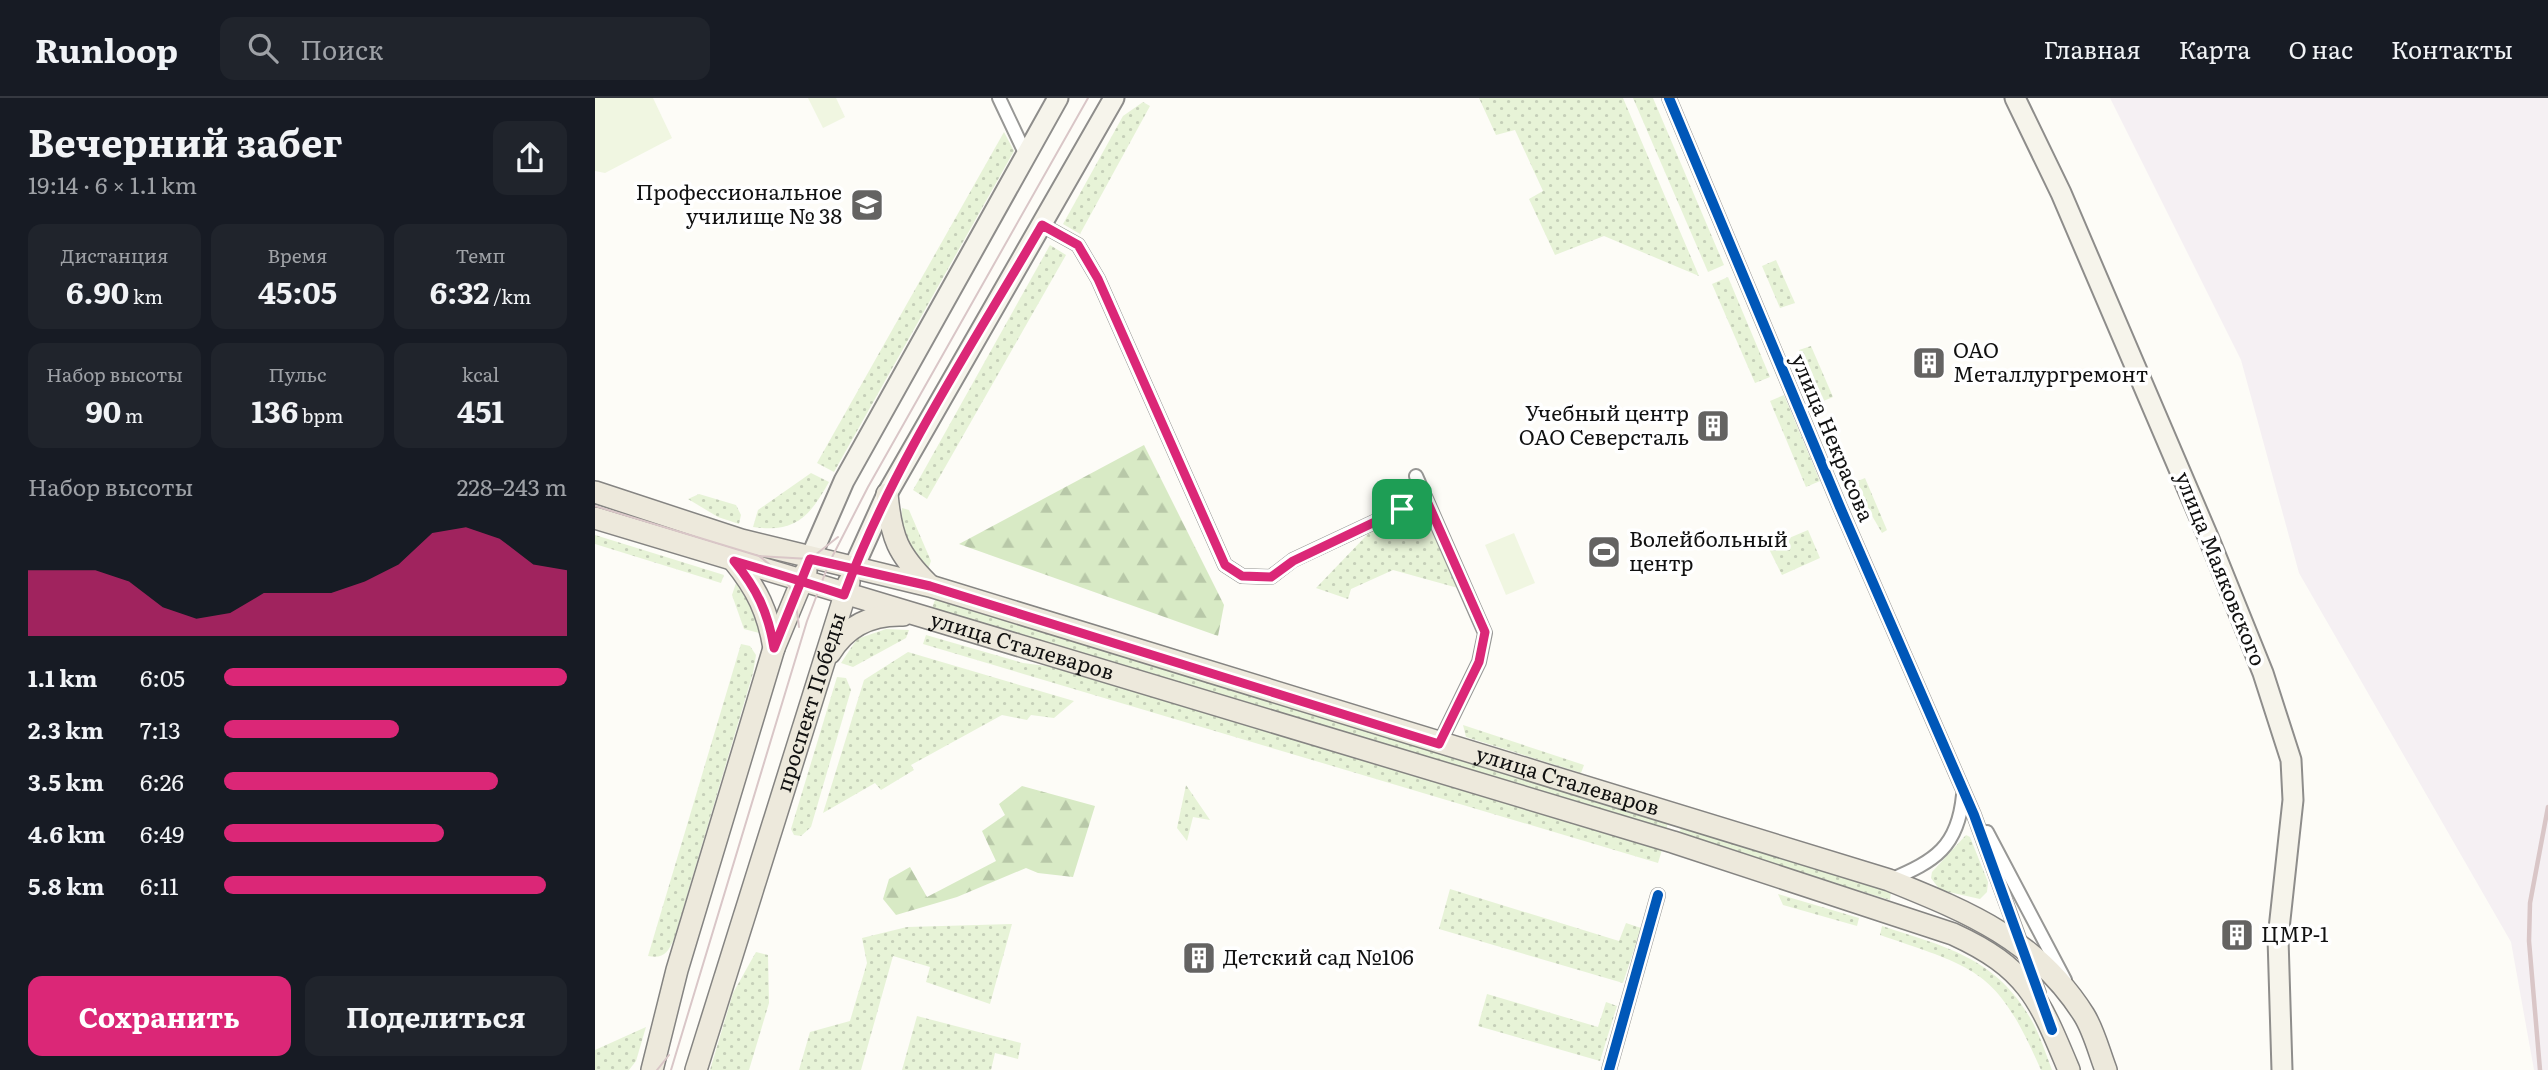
<!DOCTYPE html>
<html lang="ru">
<meta charset="utf-8">
<style>
body{margin:0;font-family:Literata,serif;background:#20242c;color:#f1f3f6;height:100vh;display:flex;flex-direction:column;font-size:26px;white-space:nowrap}
*{box-sizing:border-box;margin:0}
p{font-size:23px;color:#9ea1a6}
.icon{flex:none;width:38px;height:38px;fill:none;stroke:currentColor;stroke-width:2;stroke-linecap:round;stroke-linejoin:round}
.map{position:relative;flex:1;overflow:hidden}
.panel{display:flex;flex-direction:column;background:#171b24;width:595px}
.panel>*{flex:none}
.pin{position:absolute;display:grid;place-items:center;width:60px;height:60px;color:#fff;margin:-30px;border-radius:14px;box-shadow:0 4px 10px #0006}
.round{display:grid;place-items:center;flex:none;width:74px;height:74px;border-radius:14px;background:#20242c}
.head{display:flex;align-items:center;justify-content:space-between;height:119px;padding:0 28px}
h1{font-size:38px;font-weight:700;line-height:52px}
.stats{display:grid;grid-template-columns:repeat(3,1fr);gap:10px;height:119px;padding:7px 28px}
.stats div{display:grid;align-content:center;border-radius:14px;background:#20242c;text-align:center}
.stats b{font-size:30px;font-weight:700}
.stats small{font-size:19px;font-weight:400}
.stats p{font-size:19px}
.chart{height:196px;padding:14px 28px}
.chart p{display:flex;justify-content:space-between}
.chart svg{width:100%;height:126px;margin-top:7px;fill:#db2777;opacity:.7}
.primary-button{display:flex;gap:14px;margin-top:auto;padding:14px 28px}
.primary-button a{flex:1;height:80px;border-radius:14px;background:#db2777;color:#fff;font-size:28px;font-weight:700;line-height:80px;text-align:center}
.primary-button a+a{background:#20242c;color:#f1f3f6}
ul{padding:0 28px;list-style:none;font-size:23px}
li{display:grid;grid-template-columns:112px 84px 1fr;align-items:center;height:52px}
li i{height:18px;border-radius:9px;background:#db2777}
header{display:flex;align-items:center;gap:42px;box-sizing:border-box;height:98px;padding:0 35px;background:#171b24;border-bottom:2px solid #363941}
header strong{font-size:33px}
nav{display:flex;gap:38px;margin-inline-start:auto;font-size:24px}
.search{width:490px;height:63px;background:#20242c;display:flex;align-items:center;gap:18px;box-sizing:border-box;padding:0 24px;border-radius:14px;color:#9ea1a6;font-size:26px}
main{display:flex;flex:1;min-height:0}
.map>svg:first-child{display:block}
</style>
<header>
<strong>Runloop</strong>
<div class="search"><svg class="icon" aria-label="search" viewBox="0 0 24 24"><circle cx="10" cy="10" r="6"/><path d="M15 15l6 6"/></svg>Поиск</div>
<nav><a>Главная</a><a>Карта</a><a>О нас</a><a>Контакты</a></nav>
</header>
<main>
<section class="panel">
<div class="head"><div><h1>Вечерний забег</h1><p>19:14 · 6 × 1.1 km</p></div><a class="round"><svg class="icon" aria-label="share" viewBox="0 0 24 24"><path d="M12 15V3M7 8l5-5 5 5M5 13v7h14v-7"/></svg></a></div>
<div class="stats">
<div><p>Дистанция</p><b>6.90<small> km</small></b></div>
<div><p>Время</p><b>45:05</b></div>
<div><p>Темп</p><b>6:32<small> /km</small></b></div>
</div>
<div class="stats">
<div><p>Набор высоты</p><b>90<small> m</small></b></div>
<div><p>Пульс</p><b>136<small> bpm</small></b></div>
<div><p>kcal</p><b>451</b></div>
</div>
<div class="chart"><p><span>Набор высоты</span>228–243 m</p>
<svg viewBox="0 0 160 44" preserveAspectRatio="none"><path d="M0 44V21L10 21L20 21L30 25L40 34L50 38L60 36L70 29L80 29L90 29L100 25L110 19L120 8L130 6L140 10L150 19L160 21V44z"/></svg>
</div>
<ul>
<li><b>1.1 km</b>6:05<i style="width:100%"></i></li>
<li><b>2.3 km</b>7:13<i style="width:51%"></i></li>
<li><b>3.5 km</b>6:26<i style="width:80%"></i></li>
<li><b>4.6 km</b>6:49<i style="width:64%"></i></li>
<li><b>5.8 km</b>6:11<i style="width:94%"></i></li>
</ul>
<div class="primary-button"><a>Сохранить</a><a>Поделиться</a></div>
</section>
<div class="map">
<svg width="1953" height="972" viewBox="0 0 1953 972">
<defs>
<pattern id="grass-dots" width="8" height="8" patternUnits="userSpaceOnUse" patternTransform="scale(1.75)"><rect width="8" height="8" fill="#e7f3d7"/><path d="M2 2h.1M6 6h.1" fill="none" stroke="#c5cfb8" stroke-width="1.8" stroke-linecap="round"/></pattern>
<pattern id="forest-firs" width="22" height="20" patternUnits="userSpaceOnUse" patternTransform="scale(1.75)"><rect width="22" height="20" fill="#d8eac5"/><path d="M5 1l3.5 6h-7zM16 11l3.5 6h-7z" fill="#b8c8a8"/></pattern>
</defs>
<rect width="100%" height="100%" fill="#fdfcf7"/>
<path fill="#f5f0f3" d="M1515,0h438v972h-14l-23,-128 -212,-369 -58,-213z"/>
<g fill="url(#grass-dots)">
<path d="M884,0h144l76,178 -95,-40 -49,19 -26,-56 14,-8 -28,-61 -19,5z"/>
<path d="M1038,0h20l71,167 -16,7z"/>
<path d="M548,4l7,4 -70,128 -17,-10 60,-108z"/>
<path d="M409,34l10,19 -180,321 -17,-9z"/>
<path d="M455,147l16,10 -139,244 -14,-9z"/>
<path d="M1181,162l19,43 -15,5 -18,-42z"/>
<path d="M1133,179l42,100 -15,6 -43,-99z"/>
<path d="M1216,248l22,51 -12,5 -22,-52z"/>
<path d="M1189,297l36,86 -14,6 -36,-86z"/>
<path d="M216,375l18,9c-20,35 -33,51 -76,45l5,-17z"/>
<path d="M1270,380l22,52 -5,3 -29,-50z"/>
<path d="M817,390l46,100 -65,-18 -42,19 -3,10 -32,-11z"/>
<path d="M104,396l37,11 5,10 -2,9 -21,-7 -30,-18z"/>
<path d="M307,410l7,2 22,51 -3,8c-19,-12 -29,-38 -26,-61z"/>
<path d="M1213,432l12,28 -38,17 -14,-28z"/>
<path d="M0,437l129,40 -3,8 -126,-39z"/>
<path d="M141,485l10,6 17,45 -19,-5 -12,-34z"/>
<path d="M341,499l732,225 -2,9 -734,-223z"/>
<path d="M291,531l23,1 -3,8 -53,29 -12,-4 16,-24z"/>
<path d="M331,537l97,28 31,4 608,183 -4,13 -735,-219z"/>
<path d="M146,546l9,2 6,9 -3,18 -79,266c-6,13 -10,20 -26,17z"/>
<path d="M313,554l166,49 -20,17 -23,-3 -4,5 -25,-5 -91,50 3,5 -33,20 -6,-7 -52,30 41,-133z"/>
<path d="M242,579l9,1 5,12 -40,137 -10,9 -7,-1 -3,-6z"/>
<path d="M868,627l121,40 -3,8 -115,-36z"/>
<path d="M591,687l24,35 -17,-3 -6,24 -10,-13z"/>
<path d="M1087,728l209,66 -1,8 -212,-64z"/>
<path d="M1371,737l4,2 18,45 -1,10 -7,7 -40,-9 -9,-12 1,-6z"/>
<path d="M855,791l169,52 7,-18 15,5 -18,55 -184,-54z"/>
<path d="M1183,796l81,24 -2,8 -74,-21z"/>
<path d="M417,826l-22,80 -64,-22 4,-15 -37,-11 -32,114h-62l11,-38 40,-11 17,-58 -5,-25 45,-11z"/>
<path d="M1287,828c61,20 112,31 147,90 10,16 16,36 23,54h-11c-44,-100 -62,-101 -161,-135z"/>
<path d="M161,854l12,3 1,48 -20,67h-39l23,-77z"/>
<path d="M892,896l111,33 8,-25 11,4 -17,55 -122,-35z"/>
<path d="M322,918l104,27 -3,16 -23,-6 -4,17h-89z"/>
<path d="M51,929l-10,34 -7,9h-34v-20z"/>
</g>
<g fill="url(#forest-firs)">
<path d="M549,347l80,160 -6,31 -259,-92z"/>
<path d="M427,688l73,20 -22,71 -35,-4 -12,-5 -69,29 -61,18 -13,-16 6,-20 21,-12 17,30 69,-36 -14,-30 23,-16 -6,-11z"/>
</g>
<g fill="#f0f6e1">
<path d="M0,0h58l19,40 -67,35 -10,-2z"/>
<path d="M213,0h28l9,19 -22,11z"/>
<path d="M919,435l21,50 -29,12 -21,-50z"/>
</g>
<g fill="none" stroke-linecap="round" stroke-linejoin="round">
<defs>
<g id="minor">
<path d="M404,0l27,57"/>
<path d="M1074,0l171,409 134,308 65,178"/>
<path d="M447,127l36,20 20,34 127,286 17,11 29,1 22,-17 109,-51 21,-17"/>
<path d="M821,378l69,157 -6,29 -40,82"/>
<path d="M1392,734l78,148"/>
<path d="M1295,782c45,-19 68,-33 73,-85"/>
<path d="M1014,972l49,-175"/>
</g>
<g id="secondary">
<path d="M1420,0l46,95 148,346 54,134 28,87 2,40 -15,138 4,132"/>
<path d="M215,461l34,-78 214,-383"/>
<path d="M259,469l33,-73 227,-396"/>
</g>
<g id="primary">
<path id="s1" d="M0,394l146,48 189,46 959,294c79,32 147,59 195,135 10,16 15,37 22,55"/>
<path d="M292,396c4,44 11,60 41,90"/>
<path id="s2" d="M0,420l1078,324 280,92c74,34 86,64 116,136"/>
<path d="M139,463c23,28 34,51 40,87"/>
<path d="M235,555c16,-27 42,-39 73,-38"/>
<path d="M57,972l25,-100 97,-322 32,-77"/>
<path id="s3" d="M101,972l153,-488"/>
</g>
</defs>
<use href="#minor" stroke="#979795" stroke-width="16"/>
<use href="#secondary" stroke="#8e8d8b" stroke-width="23"/>
<use href="#primary" stroke="#858482" stroke-width="24"/>
<use href="#minor" stroke="#fffffe" stroke-width="12"/>
<use href="#secondary" stroke="#f6f4eb" stroke-width="19"/>
<use href="#primary" stroke="#ede9dc" stroke-width="21"/>
<g stroke="#d9c6c7" stroke-width="2">
<path d="M0,408l164,50 51,3 28,-22"/>
<path d="M164,458c31,24 36,33 40,71"/>
<path d="M62,972l12,-15"/>
<path d="M76,972l136,-449 22,-58 39,-76 220,-389"/>
</g>
<path stroke="#d9c6c7" stroke-width="4.5" d="M1945,972l-11,-129 1,-38 18,-96"/>
<defs>
<g id="cycleway">
<path d="M1074,0l171,409 134,308 78,215"/>
<path d="M447,127l36,20 20,34 127,286 17,11 29,1 22,-17 109,-51 21,-17"/>
<path d="M1014,972l49,-175"/>
</g>
</defs>
<use href="#cycleway" stroke="#fff" stroke-width="15"/>
<use href="#cycleway" stroke="#0057b8" stroke-width="10"/>
</g>
<g fill="none" stroke-linecap="round" stroke-linejoin="round">
<defs>
<path id="route" d="M807,411l21,-17 62,140 -6,30 -40,82 -509,-158 -120,-27 -36,89c-6,-36 -17,-59 -40,-87 37,11 74,22 110,34 48,-130 129,-251 198,-370l36,20 20,34 127,286 17,11 29,1 22,-16 109,-52"/>
</defs>
<use href="#route" stroke="#fff" stroke-width="14"/>
<use href="#route" stroke="#db2777" stroke-width="9"/>
</g>
<defs>
<symbol id="university-square" viewBox="-11 -11 22 22"><rect x="-9" y="-9" width="18" height="18" rx="4" fill="#646362" stroke="#fff"/><path d="M0-5L7-2L0 1L-7-2ZM-4 1L0 2.5L4 1V4Q0 6-4 4Z" fill="#fff"/></symbol>
<symbol id="building-square" viewBox="-11 -11 22 22"><rect x="-9" y="-9" width="18" height="18" rx="4" fill="#646362" stroke="#fff"/><path d="M-4-6H4V6H1V3H-1V6H-4ZM-2.5-4.3h1.7v1.8h-1.7ZM.8-4.3h1.7v1.8H.8ZM-2.5-1h1.7V.8h-1.7ZM.8-1h1.7V.8H.8Z" fill="#fff"/></symbol>
<symbol id="stadium-square" viewBox="-11 -11 22 22"><rect x="-9" y="-9" width="18" height="18" rx="4" fill="#646362" stroke="#fff"/><path d="M0-5a6.5 5 0 1 0 0 10a6.5 5 0 1 0 0-10ZM-3.5-1.8h7v3.6h-7Z" fill="#fff"/></symbol>
</defs>
<g fill-rule="evenodd">
<use href="#university-square" x="253" y="88" width="38" height="38"/>
<use href="#building-square" x="1315" y="246" width="38" height="38"/>
<use href="#building-square" x="1099" y="309" width="38" height="38"/>
<use href="#stadium-square" x="990" y="435" width="38" height="38"/>
<use href="#building-square" x="1623" y="818" width="38" height="38"/>
<use href="#building-square" x="585" y="841" width="38" height="38"/>
</g>
<g text-anchor="middle" stroke-width="7" stroke-linejoin="round" paint-order="stroke">
<g font-size="21" fill="#111" stroke="#fff" text-anchor="start">
<text x="247" y="102" text-anchor="end">Профессиональное<tspan x="247" dy="24">училище № 38</tspan></text>
<text x="1358" y="260">OAO<tspan x="1358" dy="24">Металлургремонт</tspan></text>
<text x="1094" y="323" text-anchor="end">Учебный центр<tspan x="1094" dy="24">ОАО Северсталь</tspan></text>
<text x="1034" y="449">Волейбольный<tspan x="1034" dy="24">центр</tspan></text>
<text x="1666" y="844">ЦМР-1</text>
<text x="628" y="867">Детский сад №106</text>
</g>
<g font-size="21" fill="#111" stroke="#fff">
<text transform="translate(1237 340) rotate(67)" y="7">улица Некрасова</text>
<text transform="translate(1625 471) rotate(68)" y="7">улица Маяковского</text>
<text dy="7" stroke="none"><textPath href="#s2" startOffset="446">улица Сталеваров</textPath></text>
<text dy="7" stroke="none"><textPath href="#s3" startOffset="385">проспект Победы</textPath></text>
<text dy="7" stroke="none"><textPath href="#s1" startOffset="1015">улица Сталеваров</textPath></text>
</g>
</g>
</svg>
<div class="pin" style="left:807px;top:411px;background:#1e9e55"><svg class="icon" aria-label="arrive" viewBox="0 0 24 24"><path d="M6 21V4h12l-3 4 3 4H6"/></svg></div>
</div>
</main>
